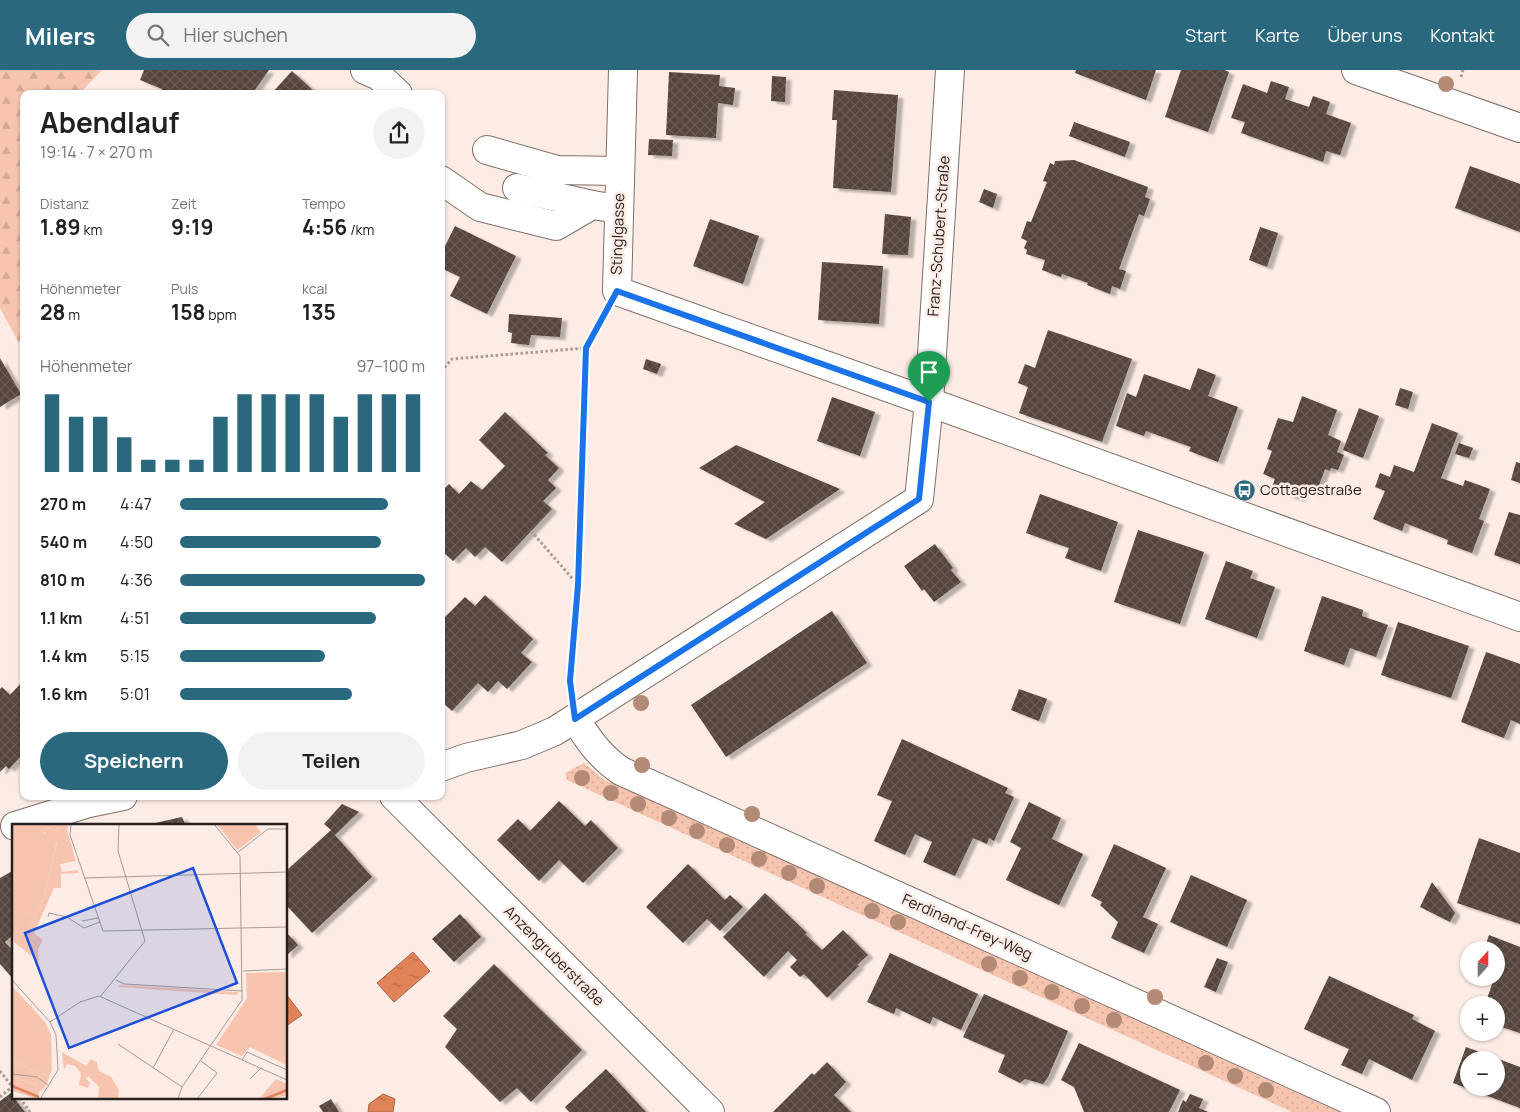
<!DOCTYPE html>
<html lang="de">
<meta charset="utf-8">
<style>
body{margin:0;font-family:Manrope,sans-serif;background:#f2f2f2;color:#202124;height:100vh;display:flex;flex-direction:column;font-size:19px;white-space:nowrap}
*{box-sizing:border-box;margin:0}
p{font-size:16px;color:#757577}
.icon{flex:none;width:28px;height:28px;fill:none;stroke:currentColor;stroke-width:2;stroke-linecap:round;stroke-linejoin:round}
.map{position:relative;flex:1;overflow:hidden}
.sheet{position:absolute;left:20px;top:20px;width:425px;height:710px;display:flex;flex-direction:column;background:#fff;border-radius:10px;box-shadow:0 1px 4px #0004}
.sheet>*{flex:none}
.needle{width:32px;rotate:21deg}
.fabs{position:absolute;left:1460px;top:871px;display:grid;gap:10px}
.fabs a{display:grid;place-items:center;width:45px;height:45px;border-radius:50%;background:#fff;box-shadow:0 1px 4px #0004;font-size:25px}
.pin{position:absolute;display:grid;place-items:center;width:42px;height:42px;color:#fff;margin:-51px -21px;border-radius:50% 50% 50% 0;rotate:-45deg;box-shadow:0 0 5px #0007}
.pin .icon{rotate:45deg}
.round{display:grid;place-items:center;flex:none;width:52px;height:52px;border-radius:26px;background:#f2f2f2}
.summary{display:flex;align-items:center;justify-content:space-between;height:85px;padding:0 20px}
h1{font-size:28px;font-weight:700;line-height:38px}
.stats{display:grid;grid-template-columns:repeat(3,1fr);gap:8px;height:85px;padding:5px 20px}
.stats div{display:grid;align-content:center}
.stats b{font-size:21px;font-weight:700}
.stats small{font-size:14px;font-weight:400}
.stats p{font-size:14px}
.chart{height:140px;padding:10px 20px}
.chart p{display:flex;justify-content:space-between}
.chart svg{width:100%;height:90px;margin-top:5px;stroke:#2a687e;stroke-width:6}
.action{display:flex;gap:10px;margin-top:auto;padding:10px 20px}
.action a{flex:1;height:58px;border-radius:30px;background:#2a687e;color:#fff;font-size:20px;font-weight:700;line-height:58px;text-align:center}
.action a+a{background:#f2f2f2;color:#202124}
ul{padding:0 20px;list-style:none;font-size:16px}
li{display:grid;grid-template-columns:80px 60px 1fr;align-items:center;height:38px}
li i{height:12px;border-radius:6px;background:#2a687e}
header{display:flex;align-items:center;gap:30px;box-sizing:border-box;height:70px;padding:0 25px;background:#2a687e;color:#fff}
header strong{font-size:24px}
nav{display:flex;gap:28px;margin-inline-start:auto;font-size:18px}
.search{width:350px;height:45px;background:#f2f2f2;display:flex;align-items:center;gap:12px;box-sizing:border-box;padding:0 18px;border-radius:28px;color:#757577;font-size:19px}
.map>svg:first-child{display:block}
</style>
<header>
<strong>Milers</strong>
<div class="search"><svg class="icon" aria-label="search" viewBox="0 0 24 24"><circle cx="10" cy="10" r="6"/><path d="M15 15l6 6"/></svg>Hier suchen</div>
<nav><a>Start</a><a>Karte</a><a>Über uns</a><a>Kontakt</a></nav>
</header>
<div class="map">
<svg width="1520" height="1042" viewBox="0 0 1520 1042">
<defs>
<pattern id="grass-dots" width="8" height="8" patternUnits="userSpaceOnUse" patternTransform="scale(1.25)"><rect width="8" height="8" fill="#f7c5af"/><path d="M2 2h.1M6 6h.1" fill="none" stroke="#d4a996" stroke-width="1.8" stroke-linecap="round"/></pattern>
<pattern id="forest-firs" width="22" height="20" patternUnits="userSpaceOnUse" patternTransform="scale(1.25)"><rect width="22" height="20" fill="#f7c5af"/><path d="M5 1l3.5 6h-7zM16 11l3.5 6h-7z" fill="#d4a996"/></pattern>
<pattern id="water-ripples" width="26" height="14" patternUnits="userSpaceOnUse" patternTransform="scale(1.25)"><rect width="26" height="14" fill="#e18359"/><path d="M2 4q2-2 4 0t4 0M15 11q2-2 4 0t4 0" fill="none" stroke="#b66b49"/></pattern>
<pattern id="building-cross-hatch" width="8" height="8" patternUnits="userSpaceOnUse" patternTransform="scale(1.25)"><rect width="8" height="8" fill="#54443d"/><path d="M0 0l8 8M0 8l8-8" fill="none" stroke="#695c56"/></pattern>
<filter id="shadow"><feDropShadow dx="5.5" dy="3" stdDeviation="1" flood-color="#0004"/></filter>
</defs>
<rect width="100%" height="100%" fill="#fcece5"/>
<path fill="url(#grass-dots)" d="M584,693l19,16 736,333h-47l-725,-332 -2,-7z"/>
<path fill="url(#forest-firs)" d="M0,0h102l-23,24h-55v234l-5,15 -19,-35z"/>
<g fill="url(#water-ripples)" stroke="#a96547">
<path d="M413,882l17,19 -36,31 -17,-19z"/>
<path d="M286,924l16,21 -16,11z"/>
<path d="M383,1024l12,5 -2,13h-25l1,-8z"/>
</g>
<g fill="url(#building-cross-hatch)" fill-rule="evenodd" filter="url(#shadow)">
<path d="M144,0h125l-17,24h-92l2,-5 -22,-9z"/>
<path d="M1076,0h80l-10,30 -71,-27z"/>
<path d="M1181,0h43l5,2 -21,60 -43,-15z"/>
<path d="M292,1l25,23h-46z"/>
<path d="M669,2l51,3 -1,11 16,2 -2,17 -15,-2 -2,35 -50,-3z"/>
<path d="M772,6l14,1 -1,25 -14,-1z"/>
<path d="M1271,11l18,6 -4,12 24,8 4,-11 17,6 -4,12 25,9 -11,32 -14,-4 -3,11 -82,-29 4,-11 -14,-4 12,-34 24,9z"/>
<path d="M834,20l64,5 -7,97 -58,-4 4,-68h-5z"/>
<path d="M1074,52l56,20 -5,15 -56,-21z"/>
<path d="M649,69l24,1 -1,16 -24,-1z"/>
<path d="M1074,90l74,27 -3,10 5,2 -6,17 -5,-2 -20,55 7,2 -6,18 -8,-3 -2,8 -23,-9 1,-2 -26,-9 -1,3 -19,-7 3,-10 -19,-6 1,-4 -3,-2 3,-7 -6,-3 6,-17 4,1 16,-40 -4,-1 7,-18 4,2 1,-4z"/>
<path d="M1470,96l50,18v48l-65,-24z"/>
<path d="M984,119l13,5 -4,14 -14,-6z"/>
<path d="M885,144l26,3 -3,38 -26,-1z"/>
<path d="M710,149l49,17 -16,48 -50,-18z"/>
<path d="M455,156l61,30 -29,58 -37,-18 10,-19 -19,-9v-14z"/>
<path d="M1260,157l18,6 -11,34 -18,-7z"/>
<path d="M822,192l61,4 -4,58 -61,-4z"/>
<path d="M509,244l53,4 -2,19 -29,-2 -2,10 -18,-2 1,-10 -4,-1z"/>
<path d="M1048,260l84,29 -30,83 -83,-29 9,-26 -10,-4 7,-19 10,4z"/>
<path d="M0,288l21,36 -21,13z"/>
<path d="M646,289l15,5 -4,10 -14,-5z"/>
<path d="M1198,298l18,7 -8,21 30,11 -20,55 -29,-11 2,-4 -45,-16 -2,5 -28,-10 11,-33 9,4 8,-23 46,16z"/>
<path d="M1400,318l13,4 -5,17 -13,-4z"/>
<path d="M1302,326l35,14 -9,25 13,6 -4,11 7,3 -6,15 -7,-2 -1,3 -5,-2 -9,25 -12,-5 -4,10 -29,-10 4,-10 -12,-5 9,-23 -5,-2 11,-31 15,4z"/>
<path d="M832,327l43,15 -15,44 -43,-15z"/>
<path d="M1359,338l20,8 -16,42 -20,-8z"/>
<path d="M505,342l43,41 -3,2 14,13 -11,12 8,8 -13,13 9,8 -50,53 -17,-15 -10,10 -9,-9 -13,13 -12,-11v-58l8,-8 10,10 12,-13 11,9 23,-24 -26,-26z"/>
<path d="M1432,353l26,10 -17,45 22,8 2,-6 25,9 -11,30 5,2 -12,32 -25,-9 1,-4 -43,-17 -3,8 -29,-12 12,-28 -10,-4 5,-14 10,4 4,-12 20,7z"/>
<path d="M1459,373l14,5 -4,10 -14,-4z"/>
<path d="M736,375l104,44 -74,50 -32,-15 31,-22 -66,-34z"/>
<path d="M1516,392l4,1v20l-9,-3z"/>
<path d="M1040,424l78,28 -17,49 -36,-13 4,-10 -43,-15z"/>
<path d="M1509,442l11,3v49l-26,-9z"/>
<path d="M1138,460l66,22 -24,72 -66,-22z"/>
<path d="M935,474l18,24 -2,2 10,12 -27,20 -10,-13 -2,2 -18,-25z"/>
<path d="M1226,491l27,10 -3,7 25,9 -18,51 -52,-19z"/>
<path d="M485,525l48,44 -12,14 11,9 -25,27 -9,-8 -10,11 -10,-9 -26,28 -11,-10v-68l4,-4 -4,-3v-5l24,-24 10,9z"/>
<path d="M1322,526l41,14 -1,6 26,9 -12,32 -26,-9 -6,17 -40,-14z"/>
<path d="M832,541l35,52 -141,94 -35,-52z"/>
<path d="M1398,552l71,24 -18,52 -70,-23z"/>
<path d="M1486,582l34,12v60l-9,-4 -7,18 -43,-16z"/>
<path d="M24,610v79l-3,-3 -12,13 -3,-3 -6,6v-83l2,-2 8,8z"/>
<path d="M1019,619l28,10 -8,22 -28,-11z"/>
<path d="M902,669l106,49 -3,5 9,4 -20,44 -5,-3 -2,6 -14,-6 -18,38 -32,-14 9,-20 -17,-8 -10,21 -31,-14 18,-40 -15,-6z"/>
<path d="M559,731l26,25 6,-6 27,28 -35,35 -24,-23 -20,21 -42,-41 21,-21 12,12z"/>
<path d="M1029,732l32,16 -9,21 31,15 -24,51 -53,-25 15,-32 -11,-6z"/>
<path d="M342,734l17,8 -24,23 37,42 -60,56 -25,-27h-1v-35l45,-41 -7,-6z"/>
<path d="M182,747l4,9h-30l-1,-3z"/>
<path d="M1479,768l41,15v71l-63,-21z"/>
<path d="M1114,774l52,24 -23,49 15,7 -14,29 -33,-15 7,-16 -18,-17 2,-3 -11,-6z"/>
<path d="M688,794l37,36 5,-5 13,12 -23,24 -13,-12 -24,24 -37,-36z"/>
<path d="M14,800v64l-9,8 9,10v28l-14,-16v-86z"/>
<path d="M1191,805l56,25 -20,47 -57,-25z"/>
<path d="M1432,812l23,31 -5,9 -30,-15z"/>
<path d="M765,823l42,40 -2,1 17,16 21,-20 25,25 -11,10 2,1 -32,32 -23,-24 -4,3 -10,-10 7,-7 -9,-9 -24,26 -41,-40z"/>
<path d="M460,844l21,23 -27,25 -22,-23z"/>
<path d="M286,862l12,13 -12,11z"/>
<path d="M1489,865l31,12v86l-24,-8v-20h-11l9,-27h2l3,-14 -3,-1v-13h-12z"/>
<path d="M890,883l88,41 -17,36 -28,-13 -3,7 -34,-16 -2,6 -27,-12z"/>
<path d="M1217,888l11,4 -12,30 -12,-5z"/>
<path d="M494,894l88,86 -51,52 -14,-14 -17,14 -55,-55 12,-18 -14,-13z"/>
<path d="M1329,906l85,39 -2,4 23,12 -23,49 -43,-21 -7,15 -21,-9 8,-16 -45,-20z"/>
<path d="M984,924l84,37 -20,46 -5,7 -18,-5 -5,4 -22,-11 7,-17 -42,-18z"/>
<path d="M1079,973l101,47 -11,22h-85l-10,-25 -13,-7z"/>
<path d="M1466,977l54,20v41l-67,-25zM1469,990h27v28h-27z"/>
<path d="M827,992l19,20 -12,13 17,17h-78l39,-39 2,2z"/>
<path d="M606,999l40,43h-77l-4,-5z"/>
<path d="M11,1023l3,5 11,14h-25v-11z"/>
<path d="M1190,1024l13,5 -4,9 9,4h-30l5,-12 3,2z"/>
<path d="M331,1029l8,13h-16l-4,-6z"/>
</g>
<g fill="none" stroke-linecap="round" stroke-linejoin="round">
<defs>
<g id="minor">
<path d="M365,0l14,6 19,18"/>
<path d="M623,0l-6,221 312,111 591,215"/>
<path d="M1356,0l164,58"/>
<path d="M487,80l70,20 63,1"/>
<path d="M441,110l39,27 76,19 36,-21 27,4"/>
<path d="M517,118l75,17"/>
<path d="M575,649c14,21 24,37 46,52l755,341"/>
<path d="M441,697l25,-9 56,-13 33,-14 364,-232 10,-97 21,-332"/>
<path d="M394,726l316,316"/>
<path d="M15,756l74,-23 34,-7"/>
</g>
</defs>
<use href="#minor" stroke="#806f67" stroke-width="30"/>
<g stroke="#a89b96" stroke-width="3" stroke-dasharray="2.5 2.5" stroke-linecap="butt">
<path d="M1461,7l2,-7"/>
<path d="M441,301l11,-12 134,-11"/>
<path d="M531,461l47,54"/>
<path d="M570,615l9,-100 7,-237 17,-32"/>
<path d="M0,1001l14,18"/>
<path d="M0,1027l12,-10"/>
<path d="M20,1028l10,14"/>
</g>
<use href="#minor" stroke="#fff" stroke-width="28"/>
</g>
<g fill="#b38a76">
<circle cx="1446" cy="14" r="8"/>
<circle cx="641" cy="633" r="8"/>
<circle cx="642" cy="695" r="8"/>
<circle cx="582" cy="708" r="8"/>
<circle cx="611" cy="723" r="8"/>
<circle cx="638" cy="734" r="8"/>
<circle cx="752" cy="744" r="8"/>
<circle cx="669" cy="748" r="8"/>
<circle cx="697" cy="761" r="8"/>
<circle cx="727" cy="775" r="8"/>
<circle cx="759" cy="789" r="8"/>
<circle cx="789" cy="803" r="8"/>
<circle cx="817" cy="816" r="8"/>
<circle cx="872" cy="841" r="8"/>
<circle cx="898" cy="852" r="8"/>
<circle cx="989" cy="894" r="8"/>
<circle cx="1020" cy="908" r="8"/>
<circle cx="1052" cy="922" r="8"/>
<circle cx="1155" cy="927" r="8"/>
<circle cx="1082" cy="936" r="8"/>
<circle cx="1114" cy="950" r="8"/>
<circle cx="1206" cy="993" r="8"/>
<circle cx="1235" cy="1006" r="8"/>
<circle cx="1266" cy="1020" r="8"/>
</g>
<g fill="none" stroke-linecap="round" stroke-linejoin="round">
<defs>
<path id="route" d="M617,221l312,111 -10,97 -344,220 -5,-38 8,-96 8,-237z"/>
</defs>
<use href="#route" stroke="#fff" stroke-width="10"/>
<use href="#route" stroke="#1a73e8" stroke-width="6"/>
</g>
<defs>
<symbol id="bus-disc" viewBox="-11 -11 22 22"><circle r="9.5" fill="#2a687e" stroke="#fcece5"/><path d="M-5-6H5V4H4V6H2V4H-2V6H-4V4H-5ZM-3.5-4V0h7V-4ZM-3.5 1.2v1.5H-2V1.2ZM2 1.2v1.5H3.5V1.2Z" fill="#fff"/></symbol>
</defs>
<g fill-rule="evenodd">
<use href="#bus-disc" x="1232" y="408" width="25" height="25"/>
</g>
<g text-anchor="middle" stroke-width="5" stroke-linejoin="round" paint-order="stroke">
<g font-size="15" fill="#261f1c" stroke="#fcece5">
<text transform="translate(618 164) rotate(-88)" y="5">Stinglgasse</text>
<text transform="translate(939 166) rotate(-86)" y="5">Franz-Schubert-Straße</text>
<text transform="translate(967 857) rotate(24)" y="5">Ferdinand-Frey-Weg</text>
<text transform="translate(554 886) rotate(45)" y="5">Anzengruberstraße</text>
</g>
<g font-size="15" fill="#261f1c" stroke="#fcece5" text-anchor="start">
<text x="1260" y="425">Cottagestraße</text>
</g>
</g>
<g transform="translate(12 754)">
<rect width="275" height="275" fill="#fcece5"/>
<path d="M0,0h44l4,3 -1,4 -15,-4v6l7,2 6,6 -14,59 -14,28 -15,14 -2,-21 20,-10 -20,-38zM205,0h38l6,8 -24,18zM107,161l119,7 -1,3 -119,-8z" fill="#f7c5af"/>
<path d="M44,0h13l-2,6 9,31 -16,3 2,8 16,-2v3l-17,1v14h-7l-20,45 9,7 -5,9 1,13 -25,-20 15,-14 14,-28 14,-58 -17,-13 4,-2 14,4zM205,0h31l1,17 -11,8zM0,49l9,14 14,3 4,12 -7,9 -20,10zM0,162l33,36 6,12 1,35 -5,15 -12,14 -23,-7v-14l24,8 4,-11 -28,-14zM50,228l24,14 5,-7 6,3 2,9 12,6 8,13 -1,9h-20l1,-12 -10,-10h-4l5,6 -2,5 -9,-3 2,-12 -6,-7 -8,-2 -3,6zM264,255l11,5v12l-28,3z" fill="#f7c5af"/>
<path d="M275,148v93l-37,-18 -8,9 -26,-11 31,-47 -1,-25zM0,236l28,14 -4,11 -24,-8z" fill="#f7c5af"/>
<path fill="none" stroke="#e18359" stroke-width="2.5" d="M0,262l27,11M253,275l22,-9"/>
<path fill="none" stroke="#a69a95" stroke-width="1" d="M59,0l-1,11 33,96 184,-4M225,29l31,-24h19M72,54l203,-6M36,93l1,-4 18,4 17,11 16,-6M70,97l16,-3M231,147l44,-2M0,156l38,42 6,13 2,35 -18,29M104,156l8,4 119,7M88,173l45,-56 -27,-90 1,-27M38,198l30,-20 19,-6 188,84M106,220l64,43M230,236l5,-8 40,18M141,244l21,-39M0,250l25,3 12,9M238,255l11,-11M166,275l4,-12 60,-87 -2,-144 -26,-32M185,275l20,-26 -16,-12"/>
<path fill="#1d4ed8" fill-opacity="0.15" stroke="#1d4ed8" stroke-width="2.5" d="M181,44l44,115 -168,65 -44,-115z"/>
<rect width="275" height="275" fill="none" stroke="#261f1c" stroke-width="2.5"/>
</g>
</svg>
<div class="fabs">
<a><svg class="needle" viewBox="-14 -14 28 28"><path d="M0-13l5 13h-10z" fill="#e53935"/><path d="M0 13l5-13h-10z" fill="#757577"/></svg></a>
<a>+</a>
<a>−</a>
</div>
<div class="pin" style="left:929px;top:332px;background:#1e9e55"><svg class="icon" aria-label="arrive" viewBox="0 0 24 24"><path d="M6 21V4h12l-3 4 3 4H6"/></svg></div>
<section class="sheet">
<div class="summary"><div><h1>Abendlauf</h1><p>19:14 · 7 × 270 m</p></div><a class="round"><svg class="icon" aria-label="share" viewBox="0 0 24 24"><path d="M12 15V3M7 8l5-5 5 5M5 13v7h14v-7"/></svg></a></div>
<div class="stats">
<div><p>Distanz</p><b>1.89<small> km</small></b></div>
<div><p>Zeit</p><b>9:19</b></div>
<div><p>Tempo</p><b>4:56<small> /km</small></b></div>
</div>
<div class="stats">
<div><p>Höhenmeter</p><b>28<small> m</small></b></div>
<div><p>Puls</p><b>158<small> bpm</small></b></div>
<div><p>kcal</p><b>135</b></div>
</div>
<div class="chart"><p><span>Höhenmeter</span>97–100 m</p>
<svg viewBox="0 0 160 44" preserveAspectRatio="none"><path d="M5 44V6M15 44V17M25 44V17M35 44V27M45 44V38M55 44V38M65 44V38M75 44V17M85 44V6M95 44V6M105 44V6M115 44V6M125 44V17M135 44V6M145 44V6M155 44V6"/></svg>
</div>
<ul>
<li><b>270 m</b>4:47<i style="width:85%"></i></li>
<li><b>540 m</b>4:50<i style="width:82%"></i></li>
<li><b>810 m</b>4:36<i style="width:100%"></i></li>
<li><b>1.1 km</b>4:51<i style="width:80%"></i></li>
<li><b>1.4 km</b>5:15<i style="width:59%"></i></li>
<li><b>1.6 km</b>5:01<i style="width:70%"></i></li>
</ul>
<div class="action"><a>Speichern</a><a>Teilen</a></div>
</section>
</div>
